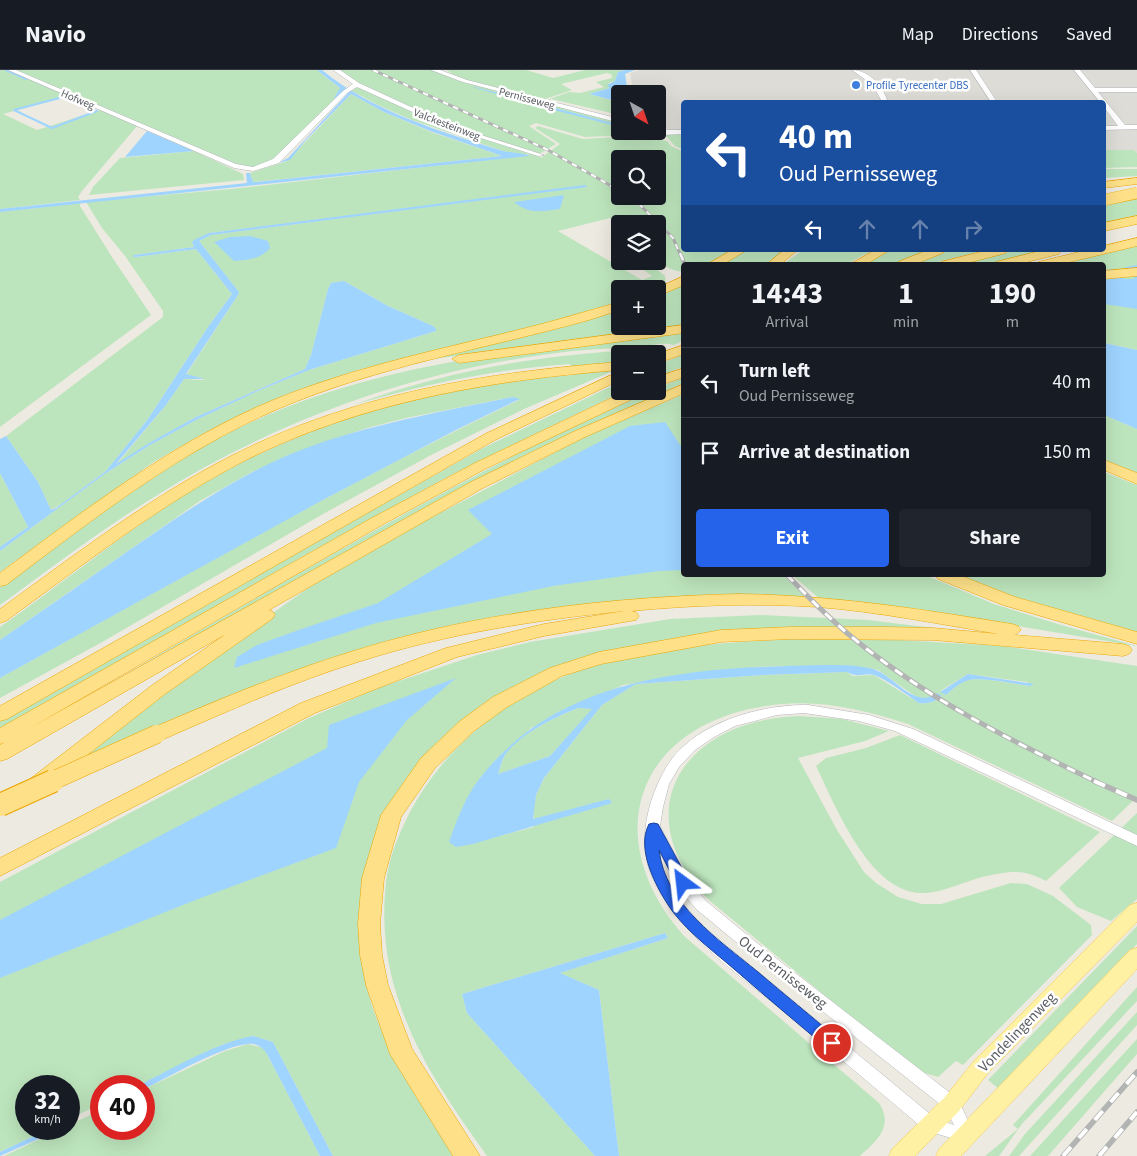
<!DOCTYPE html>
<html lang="en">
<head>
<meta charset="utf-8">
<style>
  :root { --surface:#171b24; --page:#20242c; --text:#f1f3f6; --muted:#9ea1a6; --line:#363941; --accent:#2563eb }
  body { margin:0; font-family:"Source Sans 3",sans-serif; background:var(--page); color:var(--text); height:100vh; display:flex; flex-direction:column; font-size:19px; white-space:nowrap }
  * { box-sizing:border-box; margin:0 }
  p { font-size:16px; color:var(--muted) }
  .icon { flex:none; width:28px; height:28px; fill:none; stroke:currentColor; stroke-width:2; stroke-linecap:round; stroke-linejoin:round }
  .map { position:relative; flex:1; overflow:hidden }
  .details { position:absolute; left:681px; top:192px; width:425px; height:315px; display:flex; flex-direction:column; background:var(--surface); border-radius:5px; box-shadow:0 5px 20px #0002 }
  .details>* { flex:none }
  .top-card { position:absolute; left:681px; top:30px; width:425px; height:152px; border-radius:5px; box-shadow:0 5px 20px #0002; background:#1a4fa0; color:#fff; overflow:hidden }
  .needle { width:32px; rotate:140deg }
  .tools { position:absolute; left:611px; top:15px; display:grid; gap:10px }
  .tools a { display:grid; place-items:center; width:55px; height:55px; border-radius:5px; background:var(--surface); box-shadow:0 5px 20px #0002; font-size:25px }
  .speed { position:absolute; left:15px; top:1005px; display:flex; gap:10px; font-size:25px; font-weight:700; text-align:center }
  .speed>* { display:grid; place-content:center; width:65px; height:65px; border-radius:50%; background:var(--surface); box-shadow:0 5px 20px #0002; line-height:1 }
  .speed small { font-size:12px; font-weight:400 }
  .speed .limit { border:8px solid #d22; background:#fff; color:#111 }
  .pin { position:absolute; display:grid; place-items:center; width:42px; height:42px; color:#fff; margin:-21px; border:2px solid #fff; border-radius:50%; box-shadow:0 1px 5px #0007 }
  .me { position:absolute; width:55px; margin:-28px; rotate:330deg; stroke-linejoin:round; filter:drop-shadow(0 0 4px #0008) }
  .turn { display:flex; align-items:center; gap:18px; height:105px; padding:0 15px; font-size:22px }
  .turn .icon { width:65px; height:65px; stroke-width:2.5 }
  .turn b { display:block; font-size:35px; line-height:42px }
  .lanes { display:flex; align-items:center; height:48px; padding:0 15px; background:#0003; justify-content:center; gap:25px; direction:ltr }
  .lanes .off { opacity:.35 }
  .eta { display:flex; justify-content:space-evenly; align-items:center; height:85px; text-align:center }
  .eta b { font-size:30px; font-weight:700; line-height:35px }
  .action { display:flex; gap:10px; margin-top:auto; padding:10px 15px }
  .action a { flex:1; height:58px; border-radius:5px; background:var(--accent); color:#fff; font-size:20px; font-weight:700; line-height:58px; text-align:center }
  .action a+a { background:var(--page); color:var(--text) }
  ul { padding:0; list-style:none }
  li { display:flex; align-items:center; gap:15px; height:70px; padding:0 15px; border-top:1px solid var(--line) }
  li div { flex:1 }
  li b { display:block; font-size:19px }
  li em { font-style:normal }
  header { display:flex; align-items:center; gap:30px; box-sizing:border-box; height:70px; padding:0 25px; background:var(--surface); border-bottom:1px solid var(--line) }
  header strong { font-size:24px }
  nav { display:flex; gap:28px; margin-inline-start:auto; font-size:18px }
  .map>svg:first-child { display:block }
</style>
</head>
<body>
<header>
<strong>Navio</strong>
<nav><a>Map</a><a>Directions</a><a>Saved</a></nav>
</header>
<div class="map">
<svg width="1137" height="1086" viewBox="0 0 1137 1086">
  <rect width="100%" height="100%" fill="#edeae1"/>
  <path fill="#dedcd6" d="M 640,0 L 1137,0 L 1137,83 L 1134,80 L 1104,80 L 1104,32 L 684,32 L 684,63 L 676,64 L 658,53 L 658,24 L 634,24 L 630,3 Z"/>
  <path fill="#bde5bd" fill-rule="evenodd" d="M 0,0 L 8,0 L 69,26 L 3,44 L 37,60 L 100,40 L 137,56 L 82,121 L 78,127 L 80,130 L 0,139 Z
    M 16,0 L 317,0 L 341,19 L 336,24 L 337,28 L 343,20 L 346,20 L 281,87 L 254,98 L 238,95 Z
    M 338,0 L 432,0 L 456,10 L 620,52 L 620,61 L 652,62 L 634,65 L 585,67 L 536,53 L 529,56 L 556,74 L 539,84 L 448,55 L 361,15 Z
    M 436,0 L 451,3 L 452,3 L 446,0 L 526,0 L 553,8 L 585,0 L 625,0 L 618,2 L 615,11 L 609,13 L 610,18 L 589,24 L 620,32 L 620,41 L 611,43 L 551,29 L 548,31 L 620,50 L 544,31 L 569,22 L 580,23 L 604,17 L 596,12 L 612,8 L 612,5 L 607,3 L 561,14 L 572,20 L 542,30 L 467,11 Z
    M 359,17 L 446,57 L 543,88 L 542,87 L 560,74 L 535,58 L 538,56 L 583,69 L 684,63 L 684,80 L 675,76 L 666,66 L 662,68 L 647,68 L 667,71 L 671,76 L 684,82 L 684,180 L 735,180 L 706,195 L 684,195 L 684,202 C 673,201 666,197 657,191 L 658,154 L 620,154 L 620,157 L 610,148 L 558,161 L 642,210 L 652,206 L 644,200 L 654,197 L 665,206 L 666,214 L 655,219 L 620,219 L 620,232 L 551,253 L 361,299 L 314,315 L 241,345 L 204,363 L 152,393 L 0,502 L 0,481 L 106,403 L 150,375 L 198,349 L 258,321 L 309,300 L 436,261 L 433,256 L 388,236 L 344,211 L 331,213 L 328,219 L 311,285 L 305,299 L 196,347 L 150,373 L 116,395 L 166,335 L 184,309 L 204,310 L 202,308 L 186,305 L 238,225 L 239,222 L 199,171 L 211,165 L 586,116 L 209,163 L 192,172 L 194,177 L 134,185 L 136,187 L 196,179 L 232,224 L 208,257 L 148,349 L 106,401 L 63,433 L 51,440 L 38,412 L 6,366 L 163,247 L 163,241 L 125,186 L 102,158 L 86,132 L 231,119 L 530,85 L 526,84 L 514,84 L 500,80 L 412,50 L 378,35 L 350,20 ZM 620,89 L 658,89 L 658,126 L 620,126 Z
    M 351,24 L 384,42 L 431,62 L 502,86 L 253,112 L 250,103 L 287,91 Z
    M 1104,80 L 1134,80 L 1137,83 L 1137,97 L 1104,98 Z
    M 194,81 L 243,104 L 244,110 L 89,125 L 93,117 L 120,88 Z
    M 1104,99 L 1137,99 L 1137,106 L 1104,108 Z
    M 1137,125 L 1137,146 L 1104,153 L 1104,127 Z
    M 80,133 L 80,136 L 112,187 L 151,245 L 0,357 L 0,142 Z
    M 1137,176 L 1137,280 L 1104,273 L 1104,195 L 1059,195 Z
    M 746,180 L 785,180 L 765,195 L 717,195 Z
    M 803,180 L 873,180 L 845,195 L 782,195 Z
    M 887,180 L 929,180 L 892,195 L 858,195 Z
    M 945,180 L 985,180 L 927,195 L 907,195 Z
    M 1017,180 L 1044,180 L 987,195 L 956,195 Z
    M 684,212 L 684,255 L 598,268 L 432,289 L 620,238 L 620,256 L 658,256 L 658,224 Z
    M 684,260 L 684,270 L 674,275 C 665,272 653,275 644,276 C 620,278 596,279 573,281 C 421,298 279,348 151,429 C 99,461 50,499 0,535 L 0,517 C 72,466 141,408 219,368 C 366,291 523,281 684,260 Z
    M 662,279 L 652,284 L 620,284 L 620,298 L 524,339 L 433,384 L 323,444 L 104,571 L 0,628 L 0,608 C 172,513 342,415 519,330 L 513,327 L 406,348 L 367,358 L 300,381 L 250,403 L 200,431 L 0,570 L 0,557 C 65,512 126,460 194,419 C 255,383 320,355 388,336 C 434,324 481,314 528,308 C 543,306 559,307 573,305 L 570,294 C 496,299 425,314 353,335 C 453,298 556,282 662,279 Z
    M 684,284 L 684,296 L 658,307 L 658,295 Z
    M 684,307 L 684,313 L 581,359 L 0,677 C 163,584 324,485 490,398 C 543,370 597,346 651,321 L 658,321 L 658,318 Z
    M 620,312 L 620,321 L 624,321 L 449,406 L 307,484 L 0,659 L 0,650 L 483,378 Z
    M 684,324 L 684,505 L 783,505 L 807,529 L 723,527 L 602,532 L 479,553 L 381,574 L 52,712 L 161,622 L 338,497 L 586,366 Z
    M 1104,345 L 1137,359 L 1137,403 L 1104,390 Z
    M 1104,402 L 1137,415 L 1137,562 L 1010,526 L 954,505 L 1104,505 Z
    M 0,403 L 28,457 L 0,477 Z
    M 792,505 L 925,505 L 994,534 L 1061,555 L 1137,576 L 911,538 L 821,530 Z
    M 760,545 L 868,550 L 992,565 L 771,561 L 560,596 L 416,699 L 400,718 L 389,735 C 383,768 376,802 369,835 C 367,848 361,863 362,876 C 363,957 416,1022 459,1086 L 333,1086 L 273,972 L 253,966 L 222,975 L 137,1016 L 101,1016 L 101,1034 L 69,1049 L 69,1016 L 26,1016 L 26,1059 L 49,1059 L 0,1082 L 0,812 L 309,648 L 378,618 L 477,585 L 530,572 L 670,549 Z
    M 863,568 L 1003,576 L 1137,596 L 1137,727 L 1112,751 L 908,654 C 861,639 815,628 766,636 C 635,656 598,768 684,866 L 879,1033 C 894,1056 877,1071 860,1086 L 619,1086 L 599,920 L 559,903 L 668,868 L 665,863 L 462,924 L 467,943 L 595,1086 L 487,1086 C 449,1032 414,984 395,919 C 385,886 382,848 386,813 C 388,790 398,766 408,746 C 447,669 523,614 607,592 C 691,571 777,569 863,568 ZM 787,596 L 860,597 L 878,600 L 919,629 L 942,626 C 934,632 928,634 919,633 L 874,605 L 853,606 L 847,602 L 763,605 L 636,614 L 602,635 L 544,708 L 536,725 L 533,740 L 534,757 L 456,777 L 480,708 L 531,658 L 623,615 L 757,597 ZM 968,604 L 1027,612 L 1029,616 C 1015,614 983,607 969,610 C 960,611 952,620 946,625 L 940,621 Z
    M 578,638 L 593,639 L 550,686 L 498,704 C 500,698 502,691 505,685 C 519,664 556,647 578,638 Z
    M 799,646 L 842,649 L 889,661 L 865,671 L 798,688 L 837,760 L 864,802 L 876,813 L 898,827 L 922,834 L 941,834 L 1011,813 L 1027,814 L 1053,826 L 1091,855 L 1092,865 L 963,995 L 956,991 L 938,1007 L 915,1000 L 710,831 C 652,774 651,697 732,660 C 753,651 776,647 799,646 Z
    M 900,665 L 1100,762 L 1046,811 C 1023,799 1012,801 987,806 C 967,810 941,824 921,823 C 869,822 835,735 816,696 L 826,688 L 866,678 Z
    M 1137,743 L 1137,829 L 1111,851 L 1077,837 L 1059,818 Z
    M 1137,856 L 1137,874 L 999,1019 L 988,1010 Z
    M 1137,917 L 1137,931 L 1022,1054 L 999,1086 L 985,1086 L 1018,1059 L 1013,1055 Z
    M 1137,942 L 1137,955 L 1019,1086 L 1009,1086 L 1025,1064 Z
    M 1137,969 L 1137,984 L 1048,1086 L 1030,1086 Z
    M 248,974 L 264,978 L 267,984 L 320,1086 L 4,1086 L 61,1059 L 69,1059 L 69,1055 L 101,1040 L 101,1059 L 144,1059 L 144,1019 L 225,981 Z"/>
  <path fill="#9fd4ff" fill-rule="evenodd" d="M 317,0 L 322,0 C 372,41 439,61 500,80 C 508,83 526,83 530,86 L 0,142 L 0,139 L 247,113 L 246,103 L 250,103 L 253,112 L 256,112 L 502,86 L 430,61 L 384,42 L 351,24 L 305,71 L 290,90 L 278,93 L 288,88 L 349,22 L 344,20 L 337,28 L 334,28 L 340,18 Z
    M 625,0 L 635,0 L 625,4 L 628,24 L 620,24 L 620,32 L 589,24 L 610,18 L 607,15 L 615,11 L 618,2 Z
    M 473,17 L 475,17 L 620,55 L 620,57 L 522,32 Z
    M 147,61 L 194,81 L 125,87 Z
    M 585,115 L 587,117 L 211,165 L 199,171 L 239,222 L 238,225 L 186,304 L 205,309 L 184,309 L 166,335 L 116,394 L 149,373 L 196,347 L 305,299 L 311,285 L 328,219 L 331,213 L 344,211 L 388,236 L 433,256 L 436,259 L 436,261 L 309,300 L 258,321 L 198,349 L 150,375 L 106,403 L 0,481 L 0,477 L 28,457 L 0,403 L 0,369 L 6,366 L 38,412 L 51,440 L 56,438 L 106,401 L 148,349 L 208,257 L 232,224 L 196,179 L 136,187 L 133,187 L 134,185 L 194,177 L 192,172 L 194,170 L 209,163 Z
    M 564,125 L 560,139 C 541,141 530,145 514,132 Z
    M 250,166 L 268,171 L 270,178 C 261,189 247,190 234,191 L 214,172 L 230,167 Z
    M 1137,195 L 1137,239 L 1104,234 L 1104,200 L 1113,199 L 1125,209 L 1135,209 L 1125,197 Z
    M 1104,273 L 1137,280 L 1137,359 L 1104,345 Z
    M 513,327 L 520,329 L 454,361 L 321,431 L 0,608 L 0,570 C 43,540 87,510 131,479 C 185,442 239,404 301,380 C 370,354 441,342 513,327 Z
    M 665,352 L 684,381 L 684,500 L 659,501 L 553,516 L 376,553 L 234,598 L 237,587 L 257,575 L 293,562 L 378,533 L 492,464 L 468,440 L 630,356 Z
    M 787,596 C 808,596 860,592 878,601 C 897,610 916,639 937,623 L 942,626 C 934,632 928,634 919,633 C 907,625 886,609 874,605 C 864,602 859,609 847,602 L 763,605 L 636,614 L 602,635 L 544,708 L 536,725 L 533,749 L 609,729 L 612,733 L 473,774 L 456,777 L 449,772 C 457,750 465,727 480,708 C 554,613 675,599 787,596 ZM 578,638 L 592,639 L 550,686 L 498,704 C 500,698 502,690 505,685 C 520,664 555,647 578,638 Z
    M 968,604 L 1034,614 L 1030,616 C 1016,614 982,607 969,610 C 960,612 952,620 946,625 L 940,622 Z
    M 456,608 L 407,650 L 359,712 L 336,778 L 198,829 L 0,908 L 0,850 L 327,678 L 329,655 Z
    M 665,863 L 668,868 L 560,903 L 599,920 L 619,1086 L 595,1086 L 467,943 L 462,924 Z
    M 253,966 L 273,972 L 333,1086 L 320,1086 L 267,984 C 263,977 256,973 248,974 C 222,976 169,1007 144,1019 L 144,1016 L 137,1016 C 173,999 214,973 253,966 Z
    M 49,1059 L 61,1059 L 0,1086 L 0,1082 Z"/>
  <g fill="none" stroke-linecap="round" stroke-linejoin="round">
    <path stroke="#9fd4ff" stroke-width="2" d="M 6,0 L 26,9
      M 63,27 L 14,40 L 52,58 L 97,41"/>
    <defs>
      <path id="minor" d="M 8,0 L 16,0 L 236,94 L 253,97 L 273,89 L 343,21 L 353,14 L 333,0 L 340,0 L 359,13 L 450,55 L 544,85 L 538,86 L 446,57 L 357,17 L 347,23 L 279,93 L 253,101 L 234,98 Z
        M 431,0 L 440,0 L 467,10 L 620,49 L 620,53 L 463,12 Z
        M 852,0 C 870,0 883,17 888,32 L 882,32 L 873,15 Z
        M 970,0 L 976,0 L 997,32 L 991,32 Z
        M 1074,0 L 1080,0 L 1095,18 L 1137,18 L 1137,22 L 1098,22 L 1125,55 L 1137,55 L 1137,59 L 1104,60 L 1104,56 L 1118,56 L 1104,37 L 1104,32 L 1100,32 Z
        M 658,60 L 684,60 L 684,64 L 662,65 L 649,61 Z
        M 808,635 L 869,645 L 913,659 L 1137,765 L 1137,776 L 895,661 L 859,651 L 804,643 L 777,645 L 735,656 L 714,667 L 695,680 L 679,697 L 669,714 L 663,737 L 660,756 L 688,809 L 706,831 L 768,882 L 958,1029 L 975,1066 L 973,1071 L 967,1073 L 925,1060 C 878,1020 831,981 783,941 C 739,904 673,860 651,804 C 637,769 649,726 667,696 C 693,653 761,634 808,635 ZM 659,780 L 678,817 L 696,839 L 758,890 L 946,1039 L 954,1055 L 936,1049 L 710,862 C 686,839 663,815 659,780 Z"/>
      <path id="major" d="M 1137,833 L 1137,852 L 988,1003 L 959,1041 L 915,1086 L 889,1086 L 892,1079 L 945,1027 L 974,991 L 1130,835 Z
        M 1137,878 L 1137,899 L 961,1086 L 936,1086 L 939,1079 L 1130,880 Z"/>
      <path id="highway" d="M 1137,108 L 1137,114 L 1104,118 L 1104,112 Z
        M 1137,146 L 1137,154 L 1104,161 L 1104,153 Z
        M 1137,168 L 1137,176 L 1057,195 L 1036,195 L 1038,192 L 1087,180 L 1104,180 L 1104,176 Z
        M 732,180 L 747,180 L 722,195 L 706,195 Z
        M 784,180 L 798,180 L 780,195 L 766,195 Z
        M 875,180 L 890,180 L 865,195 L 849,195 Z
        M 928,180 L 945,180 L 943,183 L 913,195 L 896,195 L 898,192 Z
        M 988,180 L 1008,180 L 1006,183 L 960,195 L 939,195 L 941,192 Z
        M 1044,180 L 1061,181 L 1059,184 L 1015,195 L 994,195 L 996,192 Z
        M 1137,198 L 1137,206 L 1104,209 L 1104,201 Z
        M 684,206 L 684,215 L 658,226 L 658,219 L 655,219 Z
        M 620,232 L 620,240 L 589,250 C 485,279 378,296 278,339 C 178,382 92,450 6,515 L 0,516 L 0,503 C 82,442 164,379 257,337 C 341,300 429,282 518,260 C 552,252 586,241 620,232 Z
        M 684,255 L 684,263 L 459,293 L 452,289 L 459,285 Z
        M 684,275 L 684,284 L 658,293 L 658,284 Z
        M 620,292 L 620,300 C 491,310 361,332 244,391 C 159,435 83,495 6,551 L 0,553 L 0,539 C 76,484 150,427 233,385 C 353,324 487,302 620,292 Z
        M 684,298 L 684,307 L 658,316 L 658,307 Z
        M 620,301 L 620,310 L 495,370 L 7,649 L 0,651 L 0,636 L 485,364 Z
        M 684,314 L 684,323 L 585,367 L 483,418 L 269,540 L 272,541 L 275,545 L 272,549 L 165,624 L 44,719 L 37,721 L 30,719 L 27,714 L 30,709 L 151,616 L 226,564 L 7,689 L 0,691 L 0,675 L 5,672 L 0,674 L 0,658 L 370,449 L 475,393 L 626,321 L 645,321 L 643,324 L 485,399 L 382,455 L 30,658 L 471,412 L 575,361 Z
        M 1104,390 L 1137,403 L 1137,414 L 1104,400 Z
        M 936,505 L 959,505 L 1015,527 L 1137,562 L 1137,574 L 1003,535 L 938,509 Z
        M 738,524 C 832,525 920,539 1012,554 L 1018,556 L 1021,560 L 1015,565 L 1123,574 L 1129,576 L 1132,580 L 1129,584 L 1123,586 L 933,570 L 791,569 L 721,572 L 601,594 L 562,606 L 507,637 L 474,661 L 435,698 L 401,747 L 384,808 L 380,854 L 382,885 L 388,915 L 412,979 L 480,1086 L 453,1086 L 390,984 L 366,915 L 360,885 L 358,854 L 362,808 L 381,745 L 421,688 L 460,651 L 493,627 L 550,598 L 599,582 L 721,560 L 791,557 L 887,557 L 933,558 L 999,564 C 939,554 879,542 818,537 C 756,533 693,535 631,541 L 636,542 L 639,546 L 636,550 L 544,566 L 457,587 L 315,643 L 0,806 L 0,788 L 301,633 L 446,578 L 544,554 L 624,541 C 536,550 446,564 361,591 C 293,612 228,641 164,669 L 157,671 L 150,669 L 147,664 L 150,659 C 215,631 280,604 347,583 C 473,543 606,527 738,524 Z"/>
    </defs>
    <use href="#minor" stroke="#b4b7bc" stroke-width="1"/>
    <use href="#major" stroke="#f1c756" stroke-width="1"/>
    <use href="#highway" stroke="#eda500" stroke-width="1"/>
    <use href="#minor" fill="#fff" fill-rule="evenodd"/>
    <use href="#major" fill="#fff1a4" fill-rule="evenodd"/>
    <use href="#highway" fill="#fde088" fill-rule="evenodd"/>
    <defs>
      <path id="rail-far3" d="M 373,0 L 546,79 L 608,114 L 620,123
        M 631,126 L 673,168 L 680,184"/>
      <path id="rail-far2" d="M 680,183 L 685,195"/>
      <path id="rail-far1" d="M 787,505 C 806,525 826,545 847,563 C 922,626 1009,670 1097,712"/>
      <path id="rail" d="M 1094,711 L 1137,730
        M 1063,1086 L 1137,1002
        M 1099,1086 L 1137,1042"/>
    </defs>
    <use href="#rail-far3" stroke="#b2b3b3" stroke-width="3"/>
    <use href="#rail-far2" stroke="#b2b3b3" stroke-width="4"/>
    <use href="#rail-far1" stroke="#b2b3b3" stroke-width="5"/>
    <use href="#rail" stroke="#b2b3b3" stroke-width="5.5"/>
    <use href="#rail-far3" stroke="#fff" stroke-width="2" stroke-dasharray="5.5" stroke-linecap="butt"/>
    <use href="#rail-far2" stroke="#fff" stroke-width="2.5" stroke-dasharray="8" stroke-linecap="butt"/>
    <use href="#rail-far1" stroke="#fff" stroke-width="3" stroke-dasharray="9" stroke-linecap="butt"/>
    <use href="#rail" stroke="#fff" stroke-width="4" stroke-dasharray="12" stroke-linecap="butt"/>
    <defs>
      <path id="highway-bridge-far2" d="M 1104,130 L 1137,123"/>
      <path id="highway-bridge-far1" d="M 50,712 L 157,664"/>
      <path id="highway-bridge" d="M 0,735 L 53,711"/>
    </defs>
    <use href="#highway-bridge-far2" stroke="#eda500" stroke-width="12" stroke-linecap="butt"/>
    <use href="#highway-bridge-far1" stroke="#eda500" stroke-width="19" stroke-linecap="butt"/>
    <use href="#highway-bridge" stroke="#eda500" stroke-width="24" stroke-linecap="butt"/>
    <use href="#highway-bridge-far2" stroke="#fde088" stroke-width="11"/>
    <use href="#highway-bridge-far1" stroke="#fde088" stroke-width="18"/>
    <use href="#highway-bridge" stroke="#fde088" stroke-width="22"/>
  </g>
  <path fill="#2563eb" stroke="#184099" d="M 654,753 L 658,754 L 690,813 L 688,817 L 683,818 L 678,817 L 659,780 C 665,834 719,870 758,902 C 784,924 811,946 838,969 L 840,973 L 838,978 L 832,980 L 827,978 C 796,952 765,926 734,899 C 713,881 690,864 673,842 C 658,821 635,780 649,754 Z"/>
  <circle fill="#3f7fe0" stroke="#fff" stroke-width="2" cx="856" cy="15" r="5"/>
  <g text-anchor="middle" stroke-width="5" stroke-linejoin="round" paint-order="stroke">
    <g font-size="11" fill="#366cbe" stroke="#fff" text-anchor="start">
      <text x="866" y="19">Profile Tyrecenter DBS</text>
    </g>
    <g font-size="11" fill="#5a5d62" stroke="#fff">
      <text transform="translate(527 28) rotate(15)" y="4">Pernisseweg</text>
      <text transform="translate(78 29) rotate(23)" y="4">Hofweg</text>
      <text transform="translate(447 54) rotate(21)" y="4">Valckesteinweg</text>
    </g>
    <g font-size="15" fill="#5a5d62" stroke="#fff">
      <text transform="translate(783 902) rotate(38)" y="5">Oud Pernisseweg</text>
      <text transform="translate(1017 962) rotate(-46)" y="5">Vondelingenweg</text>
    </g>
  </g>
</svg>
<div class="tools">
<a><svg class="needle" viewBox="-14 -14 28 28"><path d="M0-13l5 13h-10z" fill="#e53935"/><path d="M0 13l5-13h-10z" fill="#9ea1a6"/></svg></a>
<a><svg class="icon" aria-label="search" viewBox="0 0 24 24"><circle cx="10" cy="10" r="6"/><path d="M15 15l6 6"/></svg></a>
<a><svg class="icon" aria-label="layers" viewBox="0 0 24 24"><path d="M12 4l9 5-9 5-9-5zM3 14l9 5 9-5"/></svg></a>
<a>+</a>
<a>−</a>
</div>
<div class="speed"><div>32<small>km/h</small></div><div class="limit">40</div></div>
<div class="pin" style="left:832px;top:973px;background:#d93025"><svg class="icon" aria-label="arrive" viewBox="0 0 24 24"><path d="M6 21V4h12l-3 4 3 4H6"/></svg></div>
<svg class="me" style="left:683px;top:813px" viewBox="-20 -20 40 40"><path d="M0-17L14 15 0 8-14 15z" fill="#2563eb" stroke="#fff" stroke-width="4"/></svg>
<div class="top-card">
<div class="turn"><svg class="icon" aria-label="left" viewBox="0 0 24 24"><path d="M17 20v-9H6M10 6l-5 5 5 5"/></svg><div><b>40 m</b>Oud Pernisseweg</div></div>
<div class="lanes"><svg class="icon" aria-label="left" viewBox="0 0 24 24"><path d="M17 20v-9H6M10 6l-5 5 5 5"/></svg><svg class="icon off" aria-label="ahead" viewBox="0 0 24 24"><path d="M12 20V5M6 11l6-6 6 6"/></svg><svg class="icon off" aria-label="ahead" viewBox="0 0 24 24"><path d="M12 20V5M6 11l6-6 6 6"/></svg><svg class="icon off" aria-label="right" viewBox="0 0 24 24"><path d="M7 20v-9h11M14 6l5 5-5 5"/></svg></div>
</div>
<section class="details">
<div class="eta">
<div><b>14:43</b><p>Arrival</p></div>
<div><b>1</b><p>min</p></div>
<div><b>190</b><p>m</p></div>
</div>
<ul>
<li><svg class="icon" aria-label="left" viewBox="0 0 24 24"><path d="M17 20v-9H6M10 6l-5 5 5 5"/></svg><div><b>Turn left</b><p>Oud Pernisseweg</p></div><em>40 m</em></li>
<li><svg class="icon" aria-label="arrive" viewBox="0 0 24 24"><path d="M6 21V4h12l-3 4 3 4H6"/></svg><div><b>Arrive at destination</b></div><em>150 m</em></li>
</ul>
<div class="action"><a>Exit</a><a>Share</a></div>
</section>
</div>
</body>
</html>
